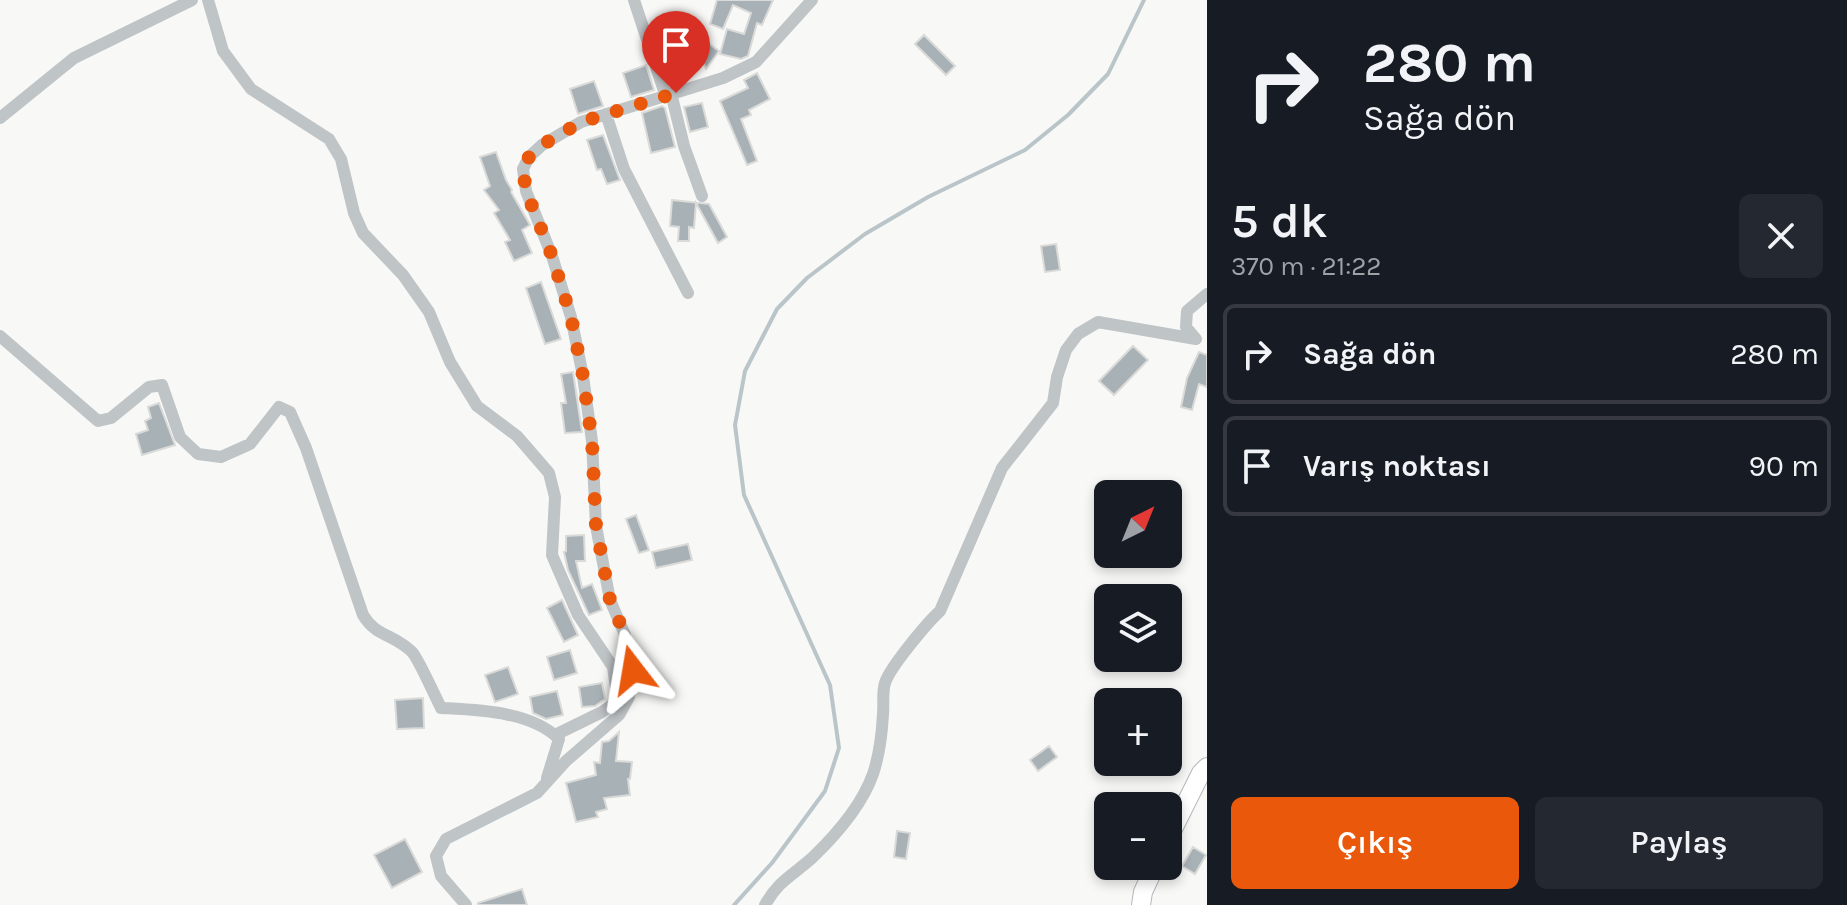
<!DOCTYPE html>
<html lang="tr">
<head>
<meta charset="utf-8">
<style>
  :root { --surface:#171b24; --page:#242831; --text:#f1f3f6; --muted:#9ea1a6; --line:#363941; --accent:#ea580c }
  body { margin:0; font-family:Karla,sans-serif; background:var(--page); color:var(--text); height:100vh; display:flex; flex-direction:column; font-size:30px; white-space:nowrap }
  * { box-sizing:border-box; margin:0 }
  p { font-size:26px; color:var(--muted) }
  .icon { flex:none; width:44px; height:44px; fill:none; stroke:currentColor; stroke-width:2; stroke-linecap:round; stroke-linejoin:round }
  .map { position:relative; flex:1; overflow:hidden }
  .panel { display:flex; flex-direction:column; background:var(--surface); width:640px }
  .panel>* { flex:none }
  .hud { background:#171b24; color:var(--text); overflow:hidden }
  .needle { width:52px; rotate:43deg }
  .tools { position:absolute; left:1094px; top:480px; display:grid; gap:16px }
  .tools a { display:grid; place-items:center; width:88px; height:88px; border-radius:12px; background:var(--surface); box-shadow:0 4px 12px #0003; font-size:40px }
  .pin { position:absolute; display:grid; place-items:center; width:68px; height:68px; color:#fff; margin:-82px -34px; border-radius:50% 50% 50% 0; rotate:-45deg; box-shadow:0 0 8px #0007 }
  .pin .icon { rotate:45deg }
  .me { position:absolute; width:88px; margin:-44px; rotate:346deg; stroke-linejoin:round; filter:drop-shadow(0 0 6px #0008) }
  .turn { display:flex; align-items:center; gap:28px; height:168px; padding:0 24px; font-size:36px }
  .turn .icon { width:104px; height:104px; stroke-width:2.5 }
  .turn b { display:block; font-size:56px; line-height:68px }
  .round { display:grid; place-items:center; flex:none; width:84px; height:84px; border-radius:12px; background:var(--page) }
  .headline { display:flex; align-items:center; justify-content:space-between; height:136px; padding:0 24px }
  h1 { font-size:48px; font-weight:600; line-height:60px }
  .button { display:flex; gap:16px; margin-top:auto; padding:16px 24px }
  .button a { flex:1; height:92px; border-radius:12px; background:var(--accent); color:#fff; font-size:32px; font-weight:600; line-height:92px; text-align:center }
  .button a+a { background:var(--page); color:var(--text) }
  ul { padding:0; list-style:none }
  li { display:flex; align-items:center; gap:24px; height:100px; margin:0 16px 12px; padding:0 8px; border:4px solid var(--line); border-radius:12px }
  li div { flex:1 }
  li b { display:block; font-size:30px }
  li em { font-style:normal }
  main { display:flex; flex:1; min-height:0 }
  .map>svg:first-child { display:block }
</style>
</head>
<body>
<main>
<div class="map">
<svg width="1207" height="905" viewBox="0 0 1207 905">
  <rect width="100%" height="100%" fill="#f8f8f6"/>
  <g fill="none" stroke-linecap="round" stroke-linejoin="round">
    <path stroke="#b9c5c9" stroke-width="4" d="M 734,905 L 772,863 L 825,791 L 839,748 L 830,685 L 744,495 L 735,425 L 745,371 L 777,309 L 807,278 L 865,234 L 928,197 L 1025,150 L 1068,115 L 1108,74 L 1144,0"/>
  </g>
  <path fill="#a8b1b6" stroke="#dadad8" stroke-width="2" d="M 717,0 L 773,0 L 762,25 L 757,23 L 748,56 L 741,59 L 720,54 L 727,29 L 744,34 L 751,13 L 733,5 L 723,29 L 710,24 Z
    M 924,35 L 955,66 L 946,75 L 915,44 Z
    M 701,38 L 719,51 L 706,69 L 695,45 Z
    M 646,65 L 654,90 L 631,97 L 623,73 Z
    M 757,73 L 770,99 L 749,110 L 751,115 L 741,119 L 757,161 L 747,165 L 720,101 L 748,88 L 744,80 Z
    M 594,81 L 603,106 L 578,114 L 570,89 Z
    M 702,103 L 708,127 L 690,132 L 684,107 Z
    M 662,106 L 665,108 L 675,147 L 651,153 L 642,113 Z
    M 603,135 L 620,180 L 607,184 L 601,169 L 597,170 L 587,140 Z
    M 496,152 L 506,180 L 512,190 L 511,192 L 530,225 L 522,230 L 532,253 L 514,261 L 505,242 L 510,240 L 494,213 L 499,210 L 484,190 L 490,186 L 480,157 Z
    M 672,200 L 709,204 L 727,237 L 718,243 L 696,203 L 694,228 L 689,227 L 689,241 L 678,241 L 679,227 L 670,226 Z
    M 1056,244 L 1060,270 L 1045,272 L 1041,246 Z
    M 541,282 L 561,339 L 545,344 L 526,288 Z
    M 1133,346 L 1148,360 L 1114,395 L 1099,381 Z
    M 1199,352 L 1207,355 L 1207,387 L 1199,384 L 1192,410 L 1181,407 L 1187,378 Z
    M 573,372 L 582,432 L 565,433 L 561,403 L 566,403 L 561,374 Z
    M 159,403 L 175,445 L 142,455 L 136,434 L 148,430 L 145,421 L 151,418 L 148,407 Z
    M 636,515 L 649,550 L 639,553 L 626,519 Z
    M 584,535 L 585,561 L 576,561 L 582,588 L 592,584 L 602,610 L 589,615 L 568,570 L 564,552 L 566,551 L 566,536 Z
    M 688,544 L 692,560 L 656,568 L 652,552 Z
    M 562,600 L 578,635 L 564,642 L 547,608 Z
    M 570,650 L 577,673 L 554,680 L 547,657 Z
    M 508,667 L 518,694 L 495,702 L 485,675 Z
    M 602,683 L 605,699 L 595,706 L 582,707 L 579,687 Z
    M 557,691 L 563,715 L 546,719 L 533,713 L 530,697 Z
    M 423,698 L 424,728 L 397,729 L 395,700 Z
    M 619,732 L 616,761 L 632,762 L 630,779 L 628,779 L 630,795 L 604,798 L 607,809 L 596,812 L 598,817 L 576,822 L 566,783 L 596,775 L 594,762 L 600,763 L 602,742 L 609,741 Z
    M 1049,746 L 1057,757 L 1038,771 L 1030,760 Z
    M 897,831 L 910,833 L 906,859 L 894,857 Z
    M 405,839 L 422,872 L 392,888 L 374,855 Z
    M 1193,847 L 1206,855 L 1195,874 L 1182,866 Z
    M 522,889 L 527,905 L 478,905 L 478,903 Z"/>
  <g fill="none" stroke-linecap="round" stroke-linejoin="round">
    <defs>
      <path id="secondary" d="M 1168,839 L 1201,773 L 1207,767
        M 1141,905 L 1143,892 L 1155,866"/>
    </defs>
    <use href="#secondary" stroke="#b2b8bc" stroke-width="20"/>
    <path stroke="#bfc4c7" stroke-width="12" d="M 208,0 L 223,51 L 251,89 L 329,139 L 341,159 L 354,213 L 363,233 L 403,275 L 429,312 L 450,362 L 477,406 L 517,436 L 549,473 L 555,497 L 552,555 L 578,615 L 613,667 L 617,694 L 612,705 L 602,712 L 555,735
      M 634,0 L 665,94
      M 671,93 L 684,146 L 702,196
      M 606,114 L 624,169 L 688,293
      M 0,118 L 74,58 L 192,0
      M 0,336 L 98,421 L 111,418 L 149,387 L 162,385 L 180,437 L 198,454 L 221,457 L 250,444 L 279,407 L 290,412 L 306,448 L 363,615 C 376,637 394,634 412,652 C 418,658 435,696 441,708 C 478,710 531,711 559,739 L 547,778
      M 466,905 L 441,876 L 436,856 L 446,839 L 537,793 L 566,761 L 619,715 L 629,697 L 633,670 L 625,635 L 610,600 L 596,526 L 592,441 L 583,376 L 571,317 L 552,256 L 526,191 L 523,169 L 529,157 L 542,145 L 581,122 L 723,78 L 756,62 L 812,0
      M 765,905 C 778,881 793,875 812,858 C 835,836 862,805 873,774 C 879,756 882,733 883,714 C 884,705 882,692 885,683 C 890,667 927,623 940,611 L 1002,468 L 1053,403 L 1057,377 L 1066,350 L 1078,334 L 1098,322 L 1196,339 L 1186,327 L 1187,311 L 1207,294"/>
    <use href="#secondary" stroke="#fff" stroke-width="18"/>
  </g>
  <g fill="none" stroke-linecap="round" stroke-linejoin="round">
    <path stroke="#ea580c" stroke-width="14" stroke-dasharray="0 25.2" d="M 633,670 L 625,635 L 610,600 L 596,526 L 592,441 L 583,376 L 571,317 L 552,256 L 526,191 L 523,169 L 529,157 L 542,145 L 581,122 L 676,93"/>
  </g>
</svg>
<div class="tools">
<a><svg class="needle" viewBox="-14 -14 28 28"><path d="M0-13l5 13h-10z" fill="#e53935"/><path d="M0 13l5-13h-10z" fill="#9ea1a6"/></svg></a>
<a><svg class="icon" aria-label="layers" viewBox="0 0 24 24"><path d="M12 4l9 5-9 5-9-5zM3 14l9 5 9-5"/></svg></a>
<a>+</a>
<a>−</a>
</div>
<div class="pin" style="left:676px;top:93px;background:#d93025"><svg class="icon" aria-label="arrive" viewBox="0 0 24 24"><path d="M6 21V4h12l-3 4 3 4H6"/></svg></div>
<svg class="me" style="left:633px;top:670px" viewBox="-20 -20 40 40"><path d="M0-17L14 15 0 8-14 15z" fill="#ea580c" stroke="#fff" stroke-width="4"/></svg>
</div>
<section class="panel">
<div class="hud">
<div class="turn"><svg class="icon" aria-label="right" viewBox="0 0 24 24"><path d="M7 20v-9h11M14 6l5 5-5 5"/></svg><div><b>280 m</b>Sağa dön</div></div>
</div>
<div class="headline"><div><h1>5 dk</h1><p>370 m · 21:22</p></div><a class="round"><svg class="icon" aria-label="close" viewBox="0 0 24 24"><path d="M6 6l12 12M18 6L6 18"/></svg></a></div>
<ul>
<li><svg class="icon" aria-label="right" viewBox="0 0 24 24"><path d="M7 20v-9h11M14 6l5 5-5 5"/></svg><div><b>Sağa dön</b></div><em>280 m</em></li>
<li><svg class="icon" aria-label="arrive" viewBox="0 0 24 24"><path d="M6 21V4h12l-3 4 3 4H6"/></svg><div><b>Varış noktası</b></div><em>90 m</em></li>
</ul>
<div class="button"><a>Çıkış</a><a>Paylaş</a></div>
</section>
</main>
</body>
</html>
